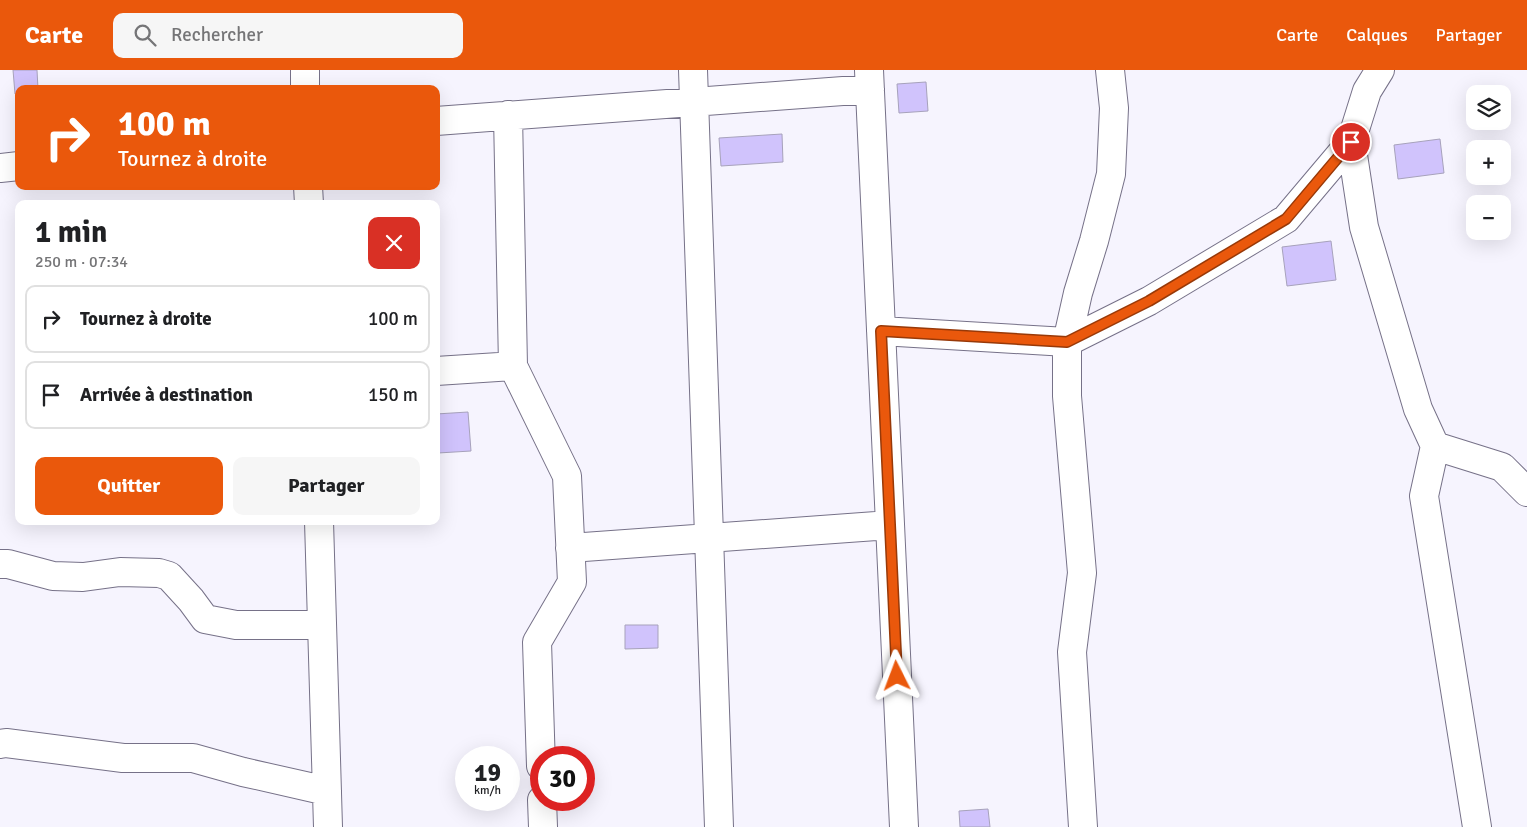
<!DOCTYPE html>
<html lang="fr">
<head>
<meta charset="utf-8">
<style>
  :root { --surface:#fff; --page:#f6f6f6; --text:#202124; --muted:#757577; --line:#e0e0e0; --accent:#ea580c }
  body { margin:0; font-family:Signika,sans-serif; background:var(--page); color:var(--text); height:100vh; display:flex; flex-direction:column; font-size:19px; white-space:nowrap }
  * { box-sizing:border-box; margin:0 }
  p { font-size:16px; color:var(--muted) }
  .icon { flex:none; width:28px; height:28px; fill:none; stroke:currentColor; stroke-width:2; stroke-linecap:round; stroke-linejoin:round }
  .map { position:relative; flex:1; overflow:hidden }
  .drawer { position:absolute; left:15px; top:130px; width:425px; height:325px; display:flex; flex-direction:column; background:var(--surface); border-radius:10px; box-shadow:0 5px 20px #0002 }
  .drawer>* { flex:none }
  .guide { position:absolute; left:15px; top:15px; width:425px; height:105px; border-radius:10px; box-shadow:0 5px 20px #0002; background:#ea580c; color:#fff; overflow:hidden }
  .controls { position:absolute; left:1466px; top:15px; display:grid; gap:10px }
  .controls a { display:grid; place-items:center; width:45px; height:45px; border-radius:10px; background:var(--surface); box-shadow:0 5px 20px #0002; font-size:25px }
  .speed { position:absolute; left:455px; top:676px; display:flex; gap:10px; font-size:25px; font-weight:700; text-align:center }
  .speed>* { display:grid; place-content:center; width:65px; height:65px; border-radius:50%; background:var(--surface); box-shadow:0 5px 20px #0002; line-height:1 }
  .speed small { font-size:12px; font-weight:400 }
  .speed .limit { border:8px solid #d22; background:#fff; color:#111 }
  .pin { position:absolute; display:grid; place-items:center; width:42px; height:42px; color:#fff; margin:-21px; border:2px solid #fff; border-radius:50%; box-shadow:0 1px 5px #0007 }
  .me { position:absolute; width:55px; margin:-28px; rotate:357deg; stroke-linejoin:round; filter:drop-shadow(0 0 4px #0008) }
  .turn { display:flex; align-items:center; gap:18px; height:105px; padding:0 20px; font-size:22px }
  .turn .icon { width:65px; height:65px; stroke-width:2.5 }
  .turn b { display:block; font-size:35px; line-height:42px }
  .round { display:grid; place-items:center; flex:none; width:52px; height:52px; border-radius:10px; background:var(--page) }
  .head { display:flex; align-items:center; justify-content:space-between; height:85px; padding:0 20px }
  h1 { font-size:30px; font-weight:700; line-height:38px }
  .cta { display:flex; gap:10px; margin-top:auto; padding:10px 20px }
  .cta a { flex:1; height:58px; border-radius:10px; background:var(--accent); color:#fff; font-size:20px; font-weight:700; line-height:58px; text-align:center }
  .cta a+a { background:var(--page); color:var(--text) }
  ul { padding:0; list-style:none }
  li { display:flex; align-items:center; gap:15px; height:68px; margin:0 10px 8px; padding:0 10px; border:2px solid var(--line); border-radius:10px }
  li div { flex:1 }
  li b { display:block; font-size:19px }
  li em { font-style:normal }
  header { display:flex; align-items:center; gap:30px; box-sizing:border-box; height:70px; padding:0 25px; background:var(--accent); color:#fff }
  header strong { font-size:24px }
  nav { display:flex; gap:28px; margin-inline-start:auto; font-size:18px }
  .search { width:350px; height:45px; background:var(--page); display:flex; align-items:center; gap:12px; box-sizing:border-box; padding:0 18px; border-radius:10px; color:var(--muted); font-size:19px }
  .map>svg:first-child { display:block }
</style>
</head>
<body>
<header>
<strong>Carte</strong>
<div class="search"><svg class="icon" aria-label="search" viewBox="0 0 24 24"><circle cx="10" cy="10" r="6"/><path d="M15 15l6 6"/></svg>Rechercher</div>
<nav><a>Carte</a><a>Calques</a><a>Partager</a></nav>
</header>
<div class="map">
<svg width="1527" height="757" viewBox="0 0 1527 757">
  <rect width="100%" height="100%" fill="#f6f4fe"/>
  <path fill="#d0c3fc" stroke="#a7a2bb" d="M 13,0 L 37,0 L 38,19 L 19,19 L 19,24 L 15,24 Z
    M 926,12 L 928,41 L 899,43 L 897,14 Z
    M 782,64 L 783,92 L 721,96 L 719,68 Z
    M 1440,69 L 1444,103 L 1398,109 L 1394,75 Z
    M 1331,171 L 1336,210 L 1287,216 L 1282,177 Z
    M 468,342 L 471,381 L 438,383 L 436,344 Z
    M 625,555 L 658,555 L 658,578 L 625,579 Z
    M 988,739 L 990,757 L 960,757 L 959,741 Z"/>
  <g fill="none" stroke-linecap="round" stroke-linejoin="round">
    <defs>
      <path id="minor" d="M 305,0 L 305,19
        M 693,0 L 719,757
        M 869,0 L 904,757
        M 508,45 L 513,296 L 567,406 L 572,512 L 537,572 L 541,696
        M 436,51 L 870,19
        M 1351,72 L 1364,157 L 1418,339 L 1435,376 L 1424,426 L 1477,757
        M 0,98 L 19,96
        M 308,116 L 309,134
        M 881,261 L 1067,272 L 1149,231 L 1286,149 L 1351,72 L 1367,21 L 1380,0
        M 436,301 L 513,296
        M 1435,376 L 1502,397 L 1527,422
        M 319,451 L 328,757
        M 570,478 L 890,455
        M 0,494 L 8,494 L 53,506 L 83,507 L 120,502 L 159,503 L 169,506 L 191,530 L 205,549 L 236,555 L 322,555
        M 0,674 L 6,673 L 123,688 L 193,688 L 243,702 L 327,721
        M 542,730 L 543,757
        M 1083,757 L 1072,582 L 1082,503 L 1067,326 L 1067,272 L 1078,223 L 1094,171 L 1111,104 L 1114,38 L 1110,0"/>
    </defs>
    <use href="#minor" stroke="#767188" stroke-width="30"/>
    <use href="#minor" stroke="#fff" stroke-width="28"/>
  </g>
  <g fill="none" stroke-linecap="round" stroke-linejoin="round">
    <defs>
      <path id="route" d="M 897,606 L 881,261 L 1067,272 L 1149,231 L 1286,149 L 1351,72"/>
    </defs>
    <use href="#route" stroke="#983908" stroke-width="12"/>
    <use href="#route" stroke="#ea580c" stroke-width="9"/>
  </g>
</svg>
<div class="controls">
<a><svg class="icon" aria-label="layers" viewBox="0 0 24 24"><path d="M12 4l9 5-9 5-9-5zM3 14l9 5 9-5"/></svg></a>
<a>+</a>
<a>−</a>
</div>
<div class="speed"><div>19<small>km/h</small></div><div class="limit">30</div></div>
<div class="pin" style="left:1351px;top:72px;background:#d93025"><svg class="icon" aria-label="arrive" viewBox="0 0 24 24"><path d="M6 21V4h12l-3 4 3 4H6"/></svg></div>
<svg class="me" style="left:897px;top:606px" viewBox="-20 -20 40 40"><path d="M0-17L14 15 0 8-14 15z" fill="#ea580c" stroke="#fff" stroke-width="4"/></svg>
<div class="guide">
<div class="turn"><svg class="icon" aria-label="right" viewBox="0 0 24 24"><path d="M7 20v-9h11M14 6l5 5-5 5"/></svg><div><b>100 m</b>Tournez à droite</div></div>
</div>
<section class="drawer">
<div class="head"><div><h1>1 min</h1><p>250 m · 07:34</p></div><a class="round" style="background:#d93025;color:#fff"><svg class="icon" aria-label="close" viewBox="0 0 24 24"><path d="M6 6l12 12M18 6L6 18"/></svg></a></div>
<ul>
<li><svg class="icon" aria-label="right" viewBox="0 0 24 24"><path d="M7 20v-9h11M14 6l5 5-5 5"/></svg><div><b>Tournez à droite</b></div><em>100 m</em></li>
<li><svg class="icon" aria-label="arrive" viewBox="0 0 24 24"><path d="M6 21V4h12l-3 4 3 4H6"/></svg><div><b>Arrivée à destination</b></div><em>150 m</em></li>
</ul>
<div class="cta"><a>Quitter</a><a>Partager</a></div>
</section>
</div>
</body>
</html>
